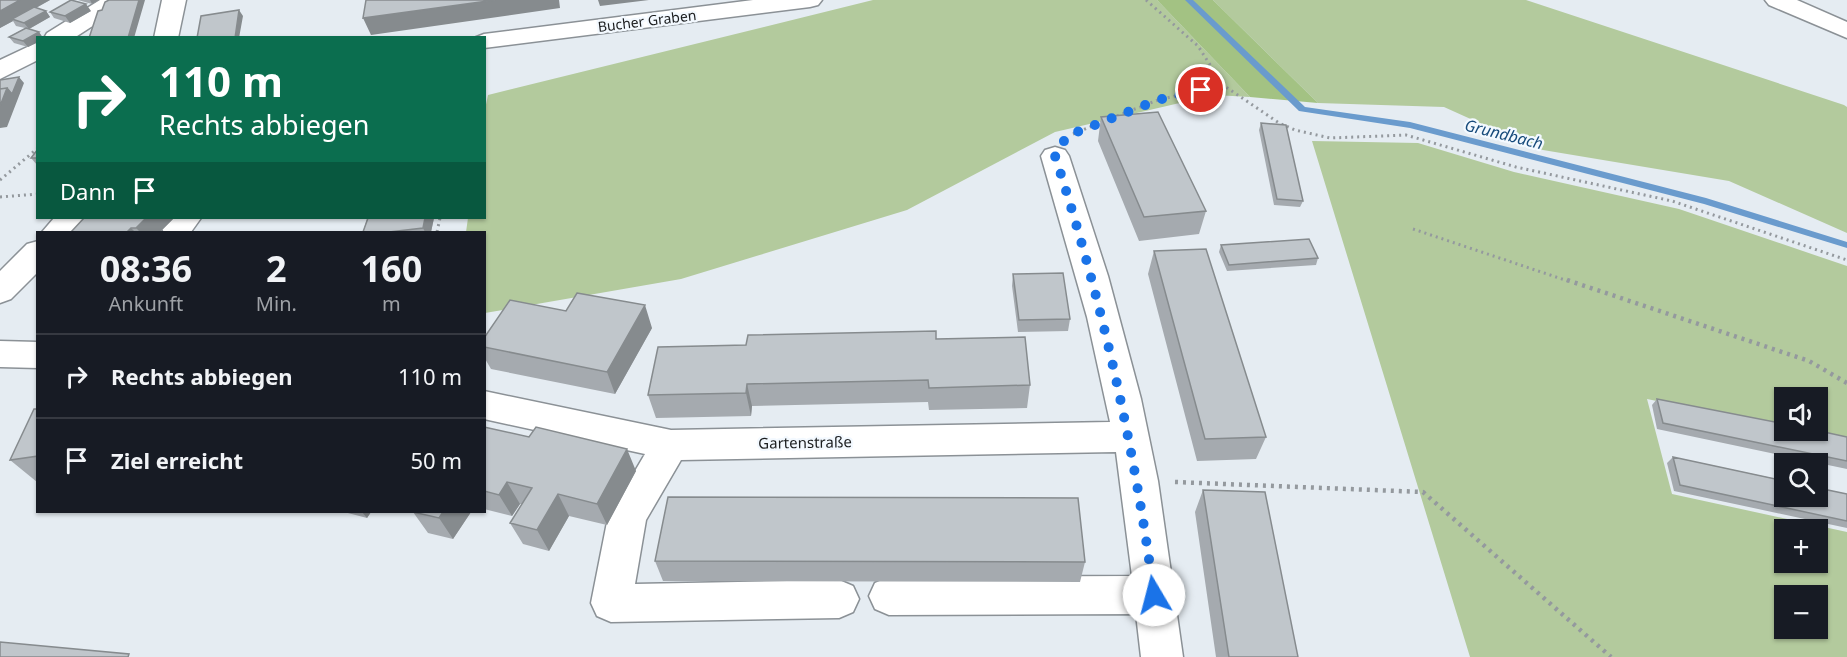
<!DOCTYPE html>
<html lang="de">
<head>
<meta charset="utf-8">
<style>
  :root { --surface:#171b24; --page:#242831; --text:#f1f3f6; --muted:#9ea1a6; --line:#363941 }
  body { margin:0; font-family:"Noto Sans",sans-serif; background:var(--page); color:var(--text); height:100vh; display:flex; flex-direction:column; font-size:22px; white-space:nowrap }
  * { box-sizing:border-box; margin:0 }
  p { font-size:20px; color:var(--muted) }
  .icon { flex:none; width:33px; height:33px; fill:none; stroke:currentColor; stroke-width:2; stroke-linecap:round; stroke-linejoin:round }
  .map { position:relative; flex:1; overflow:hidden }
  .side { position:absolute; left:36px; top:231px; width:450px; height:282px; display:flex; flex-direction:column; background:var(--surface); border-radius:0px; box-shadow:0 2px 4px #0004 }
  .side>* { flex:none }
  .banner { position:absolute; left:36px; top:36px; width:450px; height:183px; border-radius:0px; box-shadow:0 2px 4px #0004; background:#0b6e4f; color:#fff; overflow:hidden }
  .fabs { position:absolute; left:1774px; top:387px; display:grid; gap:12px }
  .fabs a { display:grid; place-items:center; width:54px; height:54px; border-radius:0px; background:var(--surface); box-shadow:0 2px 4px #0004; font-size:30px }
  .pin { position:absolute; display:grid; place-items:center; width:51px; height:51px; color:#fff; margin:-26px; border:3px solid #fff; border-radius:50%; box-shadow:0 2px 6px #0007 }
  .me { position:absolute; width:66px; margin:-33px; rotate:352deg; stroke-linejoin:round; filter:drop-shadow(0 0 4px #0008) }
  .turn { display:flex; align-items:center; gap:21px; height:126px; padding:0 24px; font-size:27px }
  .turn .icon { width:78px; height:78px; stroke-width:2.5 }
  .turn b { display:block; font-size:42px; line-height:51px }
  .then { display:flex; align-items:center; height:57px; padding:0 24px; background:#0003; gap:12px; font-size:22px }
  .eta { display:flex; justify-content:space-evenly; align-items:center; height:102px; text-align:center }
  .eta b { font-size:36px; font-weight:700; line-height:42px }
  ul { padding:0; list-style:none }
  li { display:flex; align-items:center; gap:18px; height:84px; padding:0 24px; border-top:2px solid var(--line) }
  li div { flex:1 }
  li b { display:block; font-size:22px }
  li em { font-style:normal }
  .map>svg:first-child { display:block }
</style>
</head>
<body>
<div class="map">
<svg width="1847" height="657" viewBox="0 0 1847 657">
  <rect width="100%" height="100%" fill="#e5ecf2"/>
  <path fill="#b3ca9d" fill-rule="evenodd" d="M 873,0 L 1157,0 L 1250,97 L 1214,95 L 1055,132 L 907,210 L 681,279 L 485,313 L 484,232 L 466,232 L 468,218 L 484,218 L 484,114 L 488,95 Z
    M 1213,0 L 1526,0 L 1844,105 L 1847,107 L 1847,233 L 1729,181 L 1537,149 L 1444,107 L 1318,103 Z
    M 1312,141 L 1418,143 L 1514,172 L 1679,209 L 1847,266 L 1847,440 L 1803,431 L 1818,430 L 1818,398 L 1785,398 L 1785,427 L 1647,399 L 1672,494 L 1847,532 L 1847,657 L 1470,657 ZM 1785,530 L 1818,530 L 1818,562 L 1785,562 ZM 1785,596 L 1818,596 L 1818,628 L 1785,628 Z"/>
  <path fill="#a3c283" d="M 1157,0 L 1213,0 L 1318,103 L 1250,97 Z"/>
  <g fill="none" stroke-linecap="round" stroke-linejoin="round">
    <path fill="#6a9bcd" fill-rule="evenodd" d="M 1185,0 L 1193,0 L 1305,107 L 1410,122 L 1706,198 L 1847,242 L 1847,248 L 1704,204 L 1410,128 L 1299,111 Z"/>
    <defs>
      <path id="minor" d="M 100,0 L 129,0 L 125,5 L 74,38 L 44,38 L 47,33 Z
        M 162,0 L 186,0 L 178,38 L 154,38 Z
        M 753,0 L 822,0 L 818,5 L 810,7 L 484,48 L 484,38 L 474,38 L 484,34 Z
        M 1765,0 L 1797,0 L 1847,22 L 1847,38 L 1769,5 Z
        M 38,42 L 38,60 L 0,79 L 0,60 Z
        M 1055,147 L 1065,150 L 1069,156 L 1108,276 L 1141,399 L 1158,481 L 1183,657 L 1141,657 L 1136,614 L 889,615 L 875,609 L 869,596 L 875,583 L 889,577 L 1132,576 L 1116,452 L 681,460 L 646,520 L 635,584 L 839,580 L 853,586 L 859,599 L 853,612 L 839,618 L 611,622 L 597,616 L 591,603 L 608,517 L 645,454 L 484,419 L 484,391 L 671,430 L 1110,422 L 1087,317 L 1041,156 L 1045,150 Z
        M 54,218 L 86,218 L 74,232 L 42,232 Z
        M 170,218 L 201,218 L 191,232 L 164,232 L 162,229 Z
        M 38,241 L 38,272 L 11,299 L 0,303 L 0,271 L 27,244 Z
        M 0,341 L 38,342 L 38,368 L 0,367 Z"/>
    </defs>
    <use href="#minor" stroke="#8b9196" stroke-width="3"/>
    <path stroke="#94999e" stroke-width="3" stroke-dasharray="2 4" stroke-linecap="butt" d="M 1146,0 L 1198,46 L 1223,85 L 1279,123 L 1295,130 L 1330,138 L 1406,135 L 1516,167 L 1672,201 L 1847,260
      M 1117,116 L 1158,100 L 1223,85
      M 1073,134 L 1105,121
      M 0,180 L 38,148
      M 0,197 L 38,194
      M 1413,229 L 1571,282
      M 437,232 L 440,218"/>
    <path stroke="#94999e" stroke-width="4.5" stroke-dasharray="3 5" stroke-linecap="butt" d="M 1567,280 L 1809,361 L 1847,383
      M 1175,482 L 1423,492 L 1611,657"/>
    <use href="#minor" fill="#fff" fill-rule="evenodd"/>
  </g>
  <path fill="#a5aaaf" d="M 0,0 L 50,0 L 36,8 L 46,11 L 50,17 L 29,29 L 39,32 L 43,38 L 38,38 L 38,42 L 28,47 L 14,43 L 9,37 L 25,28 L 16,26 L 13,21 L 0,28 Z
    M 78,0 L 99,0 L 92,4 Z
    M 91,11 L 70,23 L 54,18 L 50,12 Z
    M 1101,117 L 1206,211 L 1199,234 L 1139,241 L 1098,141 Z
    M 1261,123 L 1303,201 L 1300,207 L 1274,205 L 1259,130 Z
    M 38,149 L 38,166 L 31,158 Z
    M 84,218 L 174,218 L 160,232 L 71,232 Z
    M 366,218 L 434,218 L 431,232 L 363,232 L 367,219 Z
    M 1221,245 L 1318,258 L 1316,265 L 1227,271 L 1219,252 Z
    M 1154,251 L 1266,437 L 1256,459 L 1197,461 L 1148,274 Z
    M 1013,274 L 1070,319 L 1068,331 L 1018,332 L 1012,286 Z
    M 652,328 L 615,394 L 491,369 L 484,357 L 484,338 Z
    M 936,339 L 1030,385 L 1027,408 L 929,410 L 928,402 L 752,406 L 751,416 L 656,418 L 648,395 L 746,345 Z
    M 1657,399 L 1847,437 L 1847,469 L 1657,429 L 1652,405 Z
    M 38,409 L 38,482 L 37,482 L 10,460 Z
    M 484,427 L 636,471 L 607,525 L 569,516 L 549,551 L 523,544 L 510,523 L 522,504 L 520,504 L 512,516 L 484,509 Z
    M 1673,457 L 1847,494 L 1847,528 L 1674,491 L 1667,463 Z
    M 1203,490 L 1298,657 L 1216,657 L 1195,512 Z
    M 344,512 L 371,512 L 367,518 Z
    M 413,512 L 471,512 L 453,539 L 428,533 Z
    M 655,561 L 1085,562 L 1080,582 L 663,581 Z"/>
  <path fill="#868b8e" d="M 20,0 L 50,0 L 14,20 L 12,19 L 13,21 L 0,28 L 0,11 Z
    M 90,0 L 99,0 L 92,4 Z
    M 139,0 L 145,0 L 134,38 L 128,38 Z
    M 495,0 L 559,0 L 560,8 L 371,35 L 363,18 Z
    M 598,0 L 649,0 L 600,6 Z
    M 86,4 L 91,11 L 70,23 L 65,16 Z
    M 239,10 L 243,16 L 239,38 L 235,38 Z
    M 46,11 L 50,17 L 29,29 L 24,23 Z
    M 39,32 L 43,38 L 38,38 L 38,42 L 28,47 L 23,41 Z
    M 19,77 L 24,83 L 7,127 L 0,128 L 0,106 L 7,88 Z
    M 146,218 L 174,218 L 160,232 L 140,232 L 136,228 Z
    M 425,218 L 434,218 L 431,232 L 425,232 L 423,228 Z
    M 131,228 L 135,232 L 127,232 Z
    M 645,305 L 652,328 L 615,394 L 607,372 Z
    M 747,384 L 752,406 L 751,416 L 746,393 Z
    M 627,449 L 636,471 L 607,525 L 597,504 Z
    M 507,482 L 520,504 L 512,516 L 499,495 Z
    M 558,494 L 569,516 L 549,551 L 537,530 Z
    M 362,512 L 371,512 L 367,518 Z
    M 443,512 L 471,512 L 453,539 L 439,518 Z"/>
  <path fill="#c0c6cb" stroke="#868b8e" stroke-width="1.5" d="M 0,0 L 20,0 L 0,11 Z
    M 71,0 L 86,4 L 65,16 L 50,12 Z
    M 109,0 L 139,0 L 128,38 L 89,38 L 98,11 L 102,10 L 105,2 Z
    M 366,0 L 495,0 L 363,18 Z
    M 34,7 L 46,11 L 24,23 L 12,19 Z
    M 239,10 L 235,38 L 197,38 L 201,16 Z
    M 26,28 L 39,32 L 23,41 L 9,37 Z
    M 19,77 L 12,94 L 7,88 L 0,89 L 0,80 Z
    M 7,88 L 0,106 L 0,89 Z
    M 1158,112 L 1206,211 L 1144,217 L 1101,117 Z
    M 1261,123 L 1286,125 L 1303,201 L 1277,199 Z
    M 38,149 L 38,158 L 31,158 Z
    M 84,218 L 146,218 L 136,228 L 131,228 L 127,232 L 71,232 Z
    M 368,218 L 425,218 L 423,228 L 389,232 L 363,232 Z
    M 1309,239 L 1318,258 L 1229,265 L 1221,245 Z
    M 1206,249 L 1266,437 L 1205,439 L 1154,251 Z
    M 1063,273 L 1070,319 L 1019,320 L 1013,274 Z
    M 577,293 L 645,305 L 607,372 L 484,347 L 484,338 L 510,300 L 566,311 Z
    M 936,331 L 936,339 L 1025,337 L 1030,385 L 929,388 L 928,380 L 747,384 L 746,393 L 648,395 L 658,347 L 746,345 L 748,335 Z
    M 1657,399 L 1785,424 L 1785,430 L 1815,430 L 1847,437 L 1847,461 L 1663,423 Z
    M 34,409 L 38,409 L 38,456 L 10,460 Z
    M 484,427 L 529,437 L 536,427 L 627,449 L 597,504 L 558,494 L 537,530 L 510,523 L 532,488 L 507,482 L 499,495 L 484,491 Z
    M 1673,457 L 1785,481 L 1785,496 L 1818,496 L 1818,488 L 1847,494 L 1847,521 L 1680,485 Z
    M 1203,490 L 1265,492 L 1298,657 L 1229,657 Z
    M 668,497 L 1078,498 L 1085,562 L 655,561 Z
    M 413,512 L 443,512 L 439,518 Z
    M 0,642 L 129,654 L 128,657 L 0,657 Z"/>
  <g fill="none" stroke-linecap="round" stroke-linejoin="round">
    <path stroke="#1a73e8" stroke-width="10" stroke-dasharray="0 18" d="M 1154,595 C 1134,445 1102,300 1055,156 L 1067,136 L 1158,100 L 1201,90"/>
  </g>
  <g text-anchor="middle" stroke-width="4.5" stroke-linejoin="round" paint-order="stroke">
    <g font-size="14" fill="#1b1d1f" stroke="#f3f9ff">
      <text transform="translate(647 21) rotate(-7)" y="5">Bucher Graben</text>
    </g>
    <g font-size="15" fill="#1b1d1f" stroke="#f3f9ff">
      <text transform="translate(805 443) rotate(-1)" y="5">Gartenstraße</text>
    </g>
    <g font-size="16" font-style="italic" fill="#174b7b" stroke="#f3f9ff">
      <text transform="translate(1504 134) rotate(14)" y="6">Grundbach</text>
    </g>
  </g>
</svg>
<div class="fabs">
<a><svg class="icon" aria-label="sound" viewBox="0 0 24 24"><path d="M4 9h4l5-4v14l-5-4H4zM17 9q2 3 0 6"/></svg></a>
<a><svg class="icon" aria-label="search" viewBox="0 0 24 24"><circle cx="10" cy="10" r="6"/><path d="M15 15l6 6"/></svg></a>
<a>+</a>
<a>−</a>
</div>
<div class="pin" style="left:1201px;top:90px;background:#d93025"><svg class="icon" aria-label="arrive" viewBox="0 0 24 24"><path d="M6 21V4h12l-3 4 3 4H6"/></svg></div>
<svg class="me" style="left:1154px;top:595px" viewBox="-20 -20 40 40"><circle r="19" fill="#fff"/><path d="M0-13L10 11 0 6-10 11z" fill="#1a73e8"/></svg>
<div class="banner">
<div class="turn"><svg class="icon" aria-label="right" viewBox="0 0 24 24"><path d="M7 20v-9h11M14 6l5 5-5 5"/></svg><div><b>110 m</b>Rechts abbiegen</div></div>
<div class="then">Dann<svg class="icon" aria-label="arrive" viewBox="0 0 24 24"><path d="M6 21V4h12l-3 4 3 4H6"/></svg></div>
</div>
<section class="side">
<div class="eta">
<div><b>08:36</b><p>Ankunft</p></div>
<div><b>2</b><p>Min.</p></div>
<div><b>160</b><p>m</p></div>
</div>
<ul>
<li><svg class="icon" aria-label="right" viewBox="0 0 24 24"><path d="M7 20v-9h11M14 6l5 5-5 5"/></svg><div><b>Rechts abbiegen</b></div><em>110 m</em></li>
<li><svg class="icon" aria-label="arrive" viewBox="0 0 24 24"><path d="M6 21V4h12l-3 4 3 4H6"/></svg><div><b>Ziel erreicht</b></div><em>50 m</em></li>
</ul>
</section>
</div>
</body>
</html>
